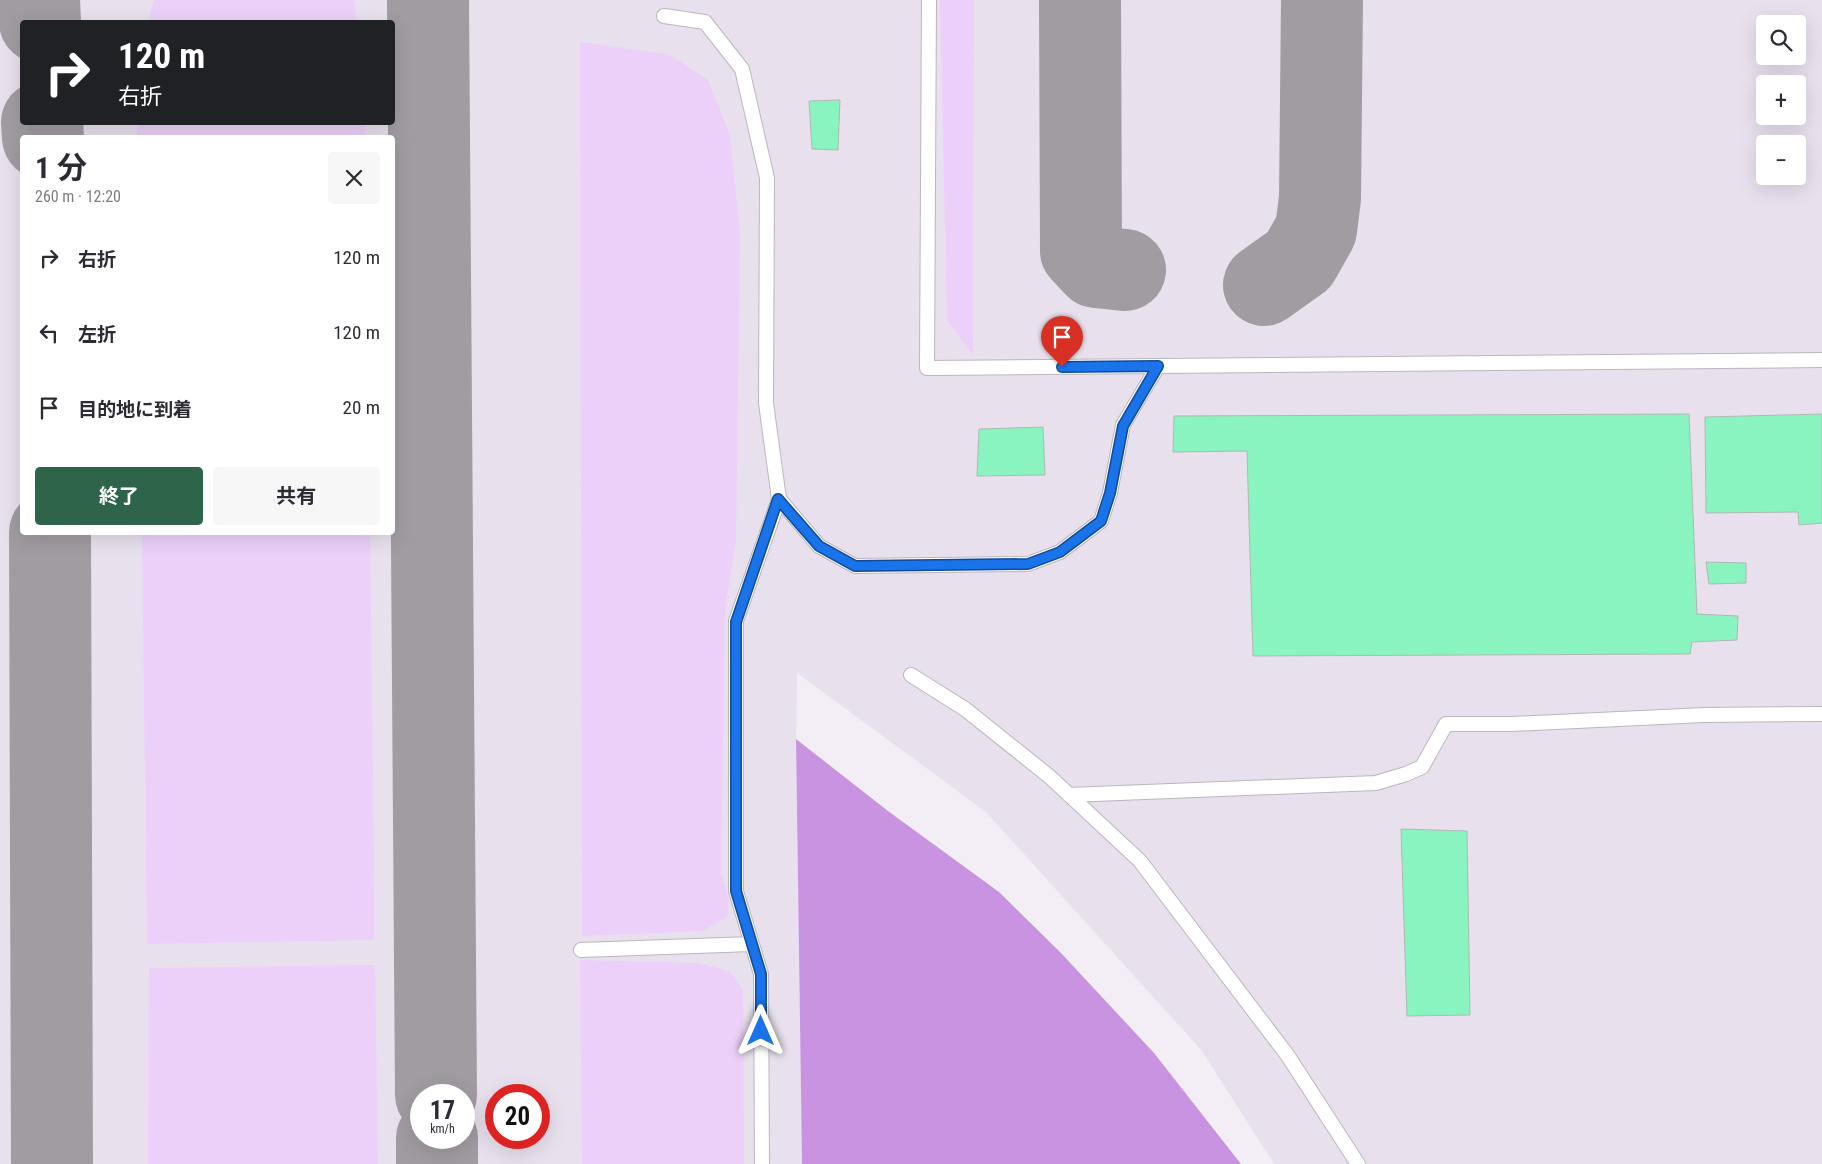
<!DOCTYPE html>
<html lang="ja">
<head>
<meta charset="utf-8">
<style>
  :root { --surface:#fff; --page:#f7f7f7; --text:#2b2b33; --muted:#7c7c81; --accent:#2d644a }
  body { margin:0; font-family:"Roboto Condensed","Noto Sans JP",sans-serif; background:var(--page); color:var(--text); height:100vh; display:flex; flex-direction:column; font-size:19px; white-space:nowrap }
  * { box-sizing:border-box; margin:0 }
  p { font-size:16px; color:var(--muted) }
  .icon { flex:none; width:28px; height:28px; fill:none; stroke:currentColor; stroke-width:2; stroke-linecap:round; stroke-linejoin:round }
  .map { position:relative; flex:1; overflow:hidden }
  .drawer { position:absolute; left:20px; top:135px; width:375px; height:400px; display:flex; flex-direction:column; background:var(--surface); border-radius:5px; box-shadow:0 5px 20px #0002 }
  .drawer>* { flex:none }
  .top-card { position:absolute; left:20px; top:20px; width:375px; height:105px; border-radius:5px; box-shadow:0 5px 20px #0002; background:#202124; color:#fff; overflow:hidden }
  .tools { position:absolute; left:1756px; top:15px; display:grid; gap:10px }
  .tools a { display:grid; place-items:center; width:50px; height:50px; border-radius:5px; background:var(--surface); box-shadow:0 5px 20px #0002; font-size:25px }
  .speed { position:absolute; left:410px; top:1084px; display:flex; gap:10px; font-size:25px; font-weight:700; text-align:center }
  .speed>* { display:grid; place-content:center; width:65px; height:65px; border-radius:50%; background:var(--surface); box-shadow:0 5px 20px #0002; line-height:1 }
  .speed small { font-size:12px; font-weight:400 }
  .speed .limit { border:8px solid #d22; background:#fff; color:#111 }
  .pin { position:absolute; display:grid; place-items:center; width:42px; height:42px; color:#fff; margin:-51px -21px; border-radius:50% 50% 50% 0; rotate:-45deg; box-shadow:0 0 5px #0007 }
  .pin .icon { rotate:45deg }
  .me { position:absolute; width:55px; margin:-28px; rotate:0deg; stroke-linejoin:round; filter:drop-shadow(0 0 4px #0008) }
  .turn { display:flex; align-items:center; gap:18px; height:105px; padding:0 15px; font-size:22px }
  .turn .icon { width:65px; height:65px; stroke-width:2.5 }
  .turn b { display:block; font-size:35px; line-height:42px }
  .round { display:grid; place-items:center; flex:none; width:52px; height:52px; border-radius:5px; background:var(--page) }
  .summary { display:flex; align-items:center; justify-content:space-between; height:85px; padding:0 15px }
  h1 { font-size:30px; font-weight:700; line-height:38px }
  .cta { display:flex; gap:10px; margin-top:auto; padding:10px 15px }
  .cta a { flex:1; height:58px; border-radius:5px; background:var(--accent); color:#fff; font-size:20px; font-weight:700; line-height:58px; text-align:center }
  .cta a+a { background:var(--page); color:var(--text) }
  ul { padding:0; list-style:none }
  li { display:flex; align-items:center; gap:15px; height:75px; padding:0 15px }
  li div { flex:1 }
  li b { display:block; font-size:19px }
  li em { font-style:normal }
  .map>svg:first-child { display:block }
</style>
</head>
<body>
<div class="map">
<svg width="1822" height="1164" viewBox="0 0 1822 1164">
  <rect width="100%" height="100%" fill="#f3eef5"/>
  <path fill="#e8e0ed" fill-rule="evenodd" d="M 0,0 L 1822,0 L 1822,1164 L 1274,1164 L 1202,1051 L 986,812 L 797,673 L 796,739 L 802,1164 L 0,1164 ZM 22,22 L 392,22 L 392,122 L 22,122 ZM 1765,24 L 1798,24 L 1798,56 L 1765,56 ZM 1765,84 L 1798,84 L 1798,116 L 1765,116 ZM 22,138 L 392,138 L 392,532 L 22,532 ZM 1765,144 L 1798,144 L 1798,176 L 1765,176 ZM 421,1095 L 464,1095 L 464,1138 L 421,1138 ZM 496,1095 L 539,1095 L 539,1138 L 496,1138 Z"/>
  <path fill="#ecd0f9" d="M 154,0 L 354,0 L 357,22 L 148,22 Z
    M 940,0 L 974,0 L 973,355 L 947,320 Z
    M 580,42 L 668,54 L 708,80 L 730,135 L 740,234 L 736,541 L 725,609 L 721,872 L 729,900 L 727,917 L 703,931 L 582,936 Z
    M 137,123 L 365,123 L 365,137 L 137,137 Z
    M 142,533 L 370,533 L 375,940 L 147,944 Z
    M 580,960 L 698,963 L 729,971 L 743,990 L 744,1164 L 582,1164 Z
    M 375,965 L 378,1164 L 148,1164 L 149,968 Z"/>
  <path fill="#c993e1" d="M 796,739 L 888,811 L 999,892 L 1061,953 L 1154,1053 L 1241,1164 L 802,1164 Z"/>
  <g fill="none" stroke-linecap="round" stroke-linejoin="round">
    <path stroke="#a09ca1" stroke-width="82" d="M 39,0 L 40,22
      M 428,0 L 436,1095
      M 1080,0 L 1081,251 L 1096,267 L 1125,270
      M 42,122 L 43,138
      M 1264,285 L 1299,260 L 1316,230 L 1320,198 L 1322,0
      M 50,532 L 52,1164
      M 437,1138 L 437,1164"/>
  </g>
  <path fill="#8af4c1" stroke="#b0b8b4" d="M 840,100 L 838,150 L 812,149 L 809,101 Z
    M 1689,414 L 1697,614 L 1738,616 L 1737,640 L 1692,642 L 1690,654 L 1253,656 L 1247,451 L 1173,452 L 1174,416 Z
    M 1822,414 L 1822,523 L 1799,525 L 1798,512 L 1706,513 L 1705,417 Z
    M 1043,427 L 1045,475 L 977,476 L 979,429 Z
    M 1706,562 L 1746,563 L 1746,583 L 1709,584 Z
    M 1401,829 L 1467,831 L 1470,1015 L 1407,1016 Z"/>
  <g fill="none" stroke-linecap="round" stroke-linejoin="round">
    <defs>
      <path id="service" d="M 929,0 L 927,368 L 1822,360
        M 664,16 L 705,22 L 742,69 L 767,178 L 766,403 L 779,499 L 819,546 L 855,566 L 1028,564 L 1060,552 L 1101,521 L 1110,493 L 1123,425 L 1158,366
        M 911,675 L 965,709 L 1050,777 L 1140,861 L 1288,1056 L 1358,1164
        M 1069,795 L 1376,783 L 1406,774 L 1422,767 L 1446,724 L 1512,724 L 1704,715 L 1822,714
        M 581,950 L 752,944
        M 762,1164 L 761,974 L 736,891 L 736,621 L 779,499"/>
    </defs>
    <use href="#service" stroke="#bbb6bd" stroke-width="16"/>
    <use href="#service" stroke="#fff" stroke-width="14"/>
  </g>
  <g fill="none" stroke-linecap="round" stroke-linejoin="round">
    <defs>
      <path id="route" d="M 761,1031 L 761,974 L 736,891 L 736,622 L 778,499 L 819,546 L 855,566 L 1028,564 L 1060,552 L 1101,521 L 1110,493 L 1123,426 L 1158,366 L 1062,367"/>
    </defs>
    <use href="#route" stroke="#114b97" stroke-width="12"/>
    <use href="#route" stroke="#1a73e8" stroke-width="9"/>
  </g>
</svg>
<div class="tools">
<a><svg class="icon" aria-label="search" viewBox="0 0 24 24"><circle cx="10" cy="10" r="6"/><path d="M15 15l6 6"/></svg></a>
<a>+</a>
<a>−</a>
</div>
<div class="speed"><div>17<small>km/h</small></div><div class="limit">20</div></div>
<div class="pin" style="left:1062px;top:367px;background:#d93025"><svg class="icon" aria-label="arrive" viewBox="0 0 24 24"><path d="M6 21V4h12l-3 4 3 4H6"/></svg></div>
<svg class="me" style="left:761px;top:1031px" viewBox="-20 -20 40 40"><path d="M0-17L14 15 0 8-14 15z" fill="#1a73e8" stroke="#fff" stroke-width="4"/></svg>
<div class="top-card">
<div class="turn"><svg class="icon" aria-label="right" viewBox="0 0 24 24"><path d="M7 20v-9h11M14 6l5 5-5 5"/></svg><div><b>120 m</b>右折</div></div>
</div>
<section class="drawer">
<div class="summary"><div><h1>1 分</h1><p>260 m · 12:20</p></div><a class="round"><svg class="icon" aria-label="close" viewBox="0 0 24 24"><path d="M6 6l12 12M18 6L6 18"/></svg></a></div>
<ul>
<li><svg class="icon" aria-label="right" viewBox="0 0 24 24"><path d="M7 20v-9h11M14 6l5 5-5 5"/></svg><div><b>右折</b></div><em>120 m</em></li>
<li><svg class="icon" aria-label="left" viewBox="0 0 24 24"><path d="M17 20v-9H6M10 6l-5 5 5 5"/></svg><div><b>左折</b></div><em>120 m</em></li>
<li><svg class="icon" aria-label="arrive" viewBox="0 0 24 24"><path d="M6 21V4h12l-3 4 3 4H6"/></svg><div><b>目的地に到着</b></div><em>20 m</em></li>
</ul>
<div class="cta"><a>終了</a><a>共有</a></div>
</section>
</div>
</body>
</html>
